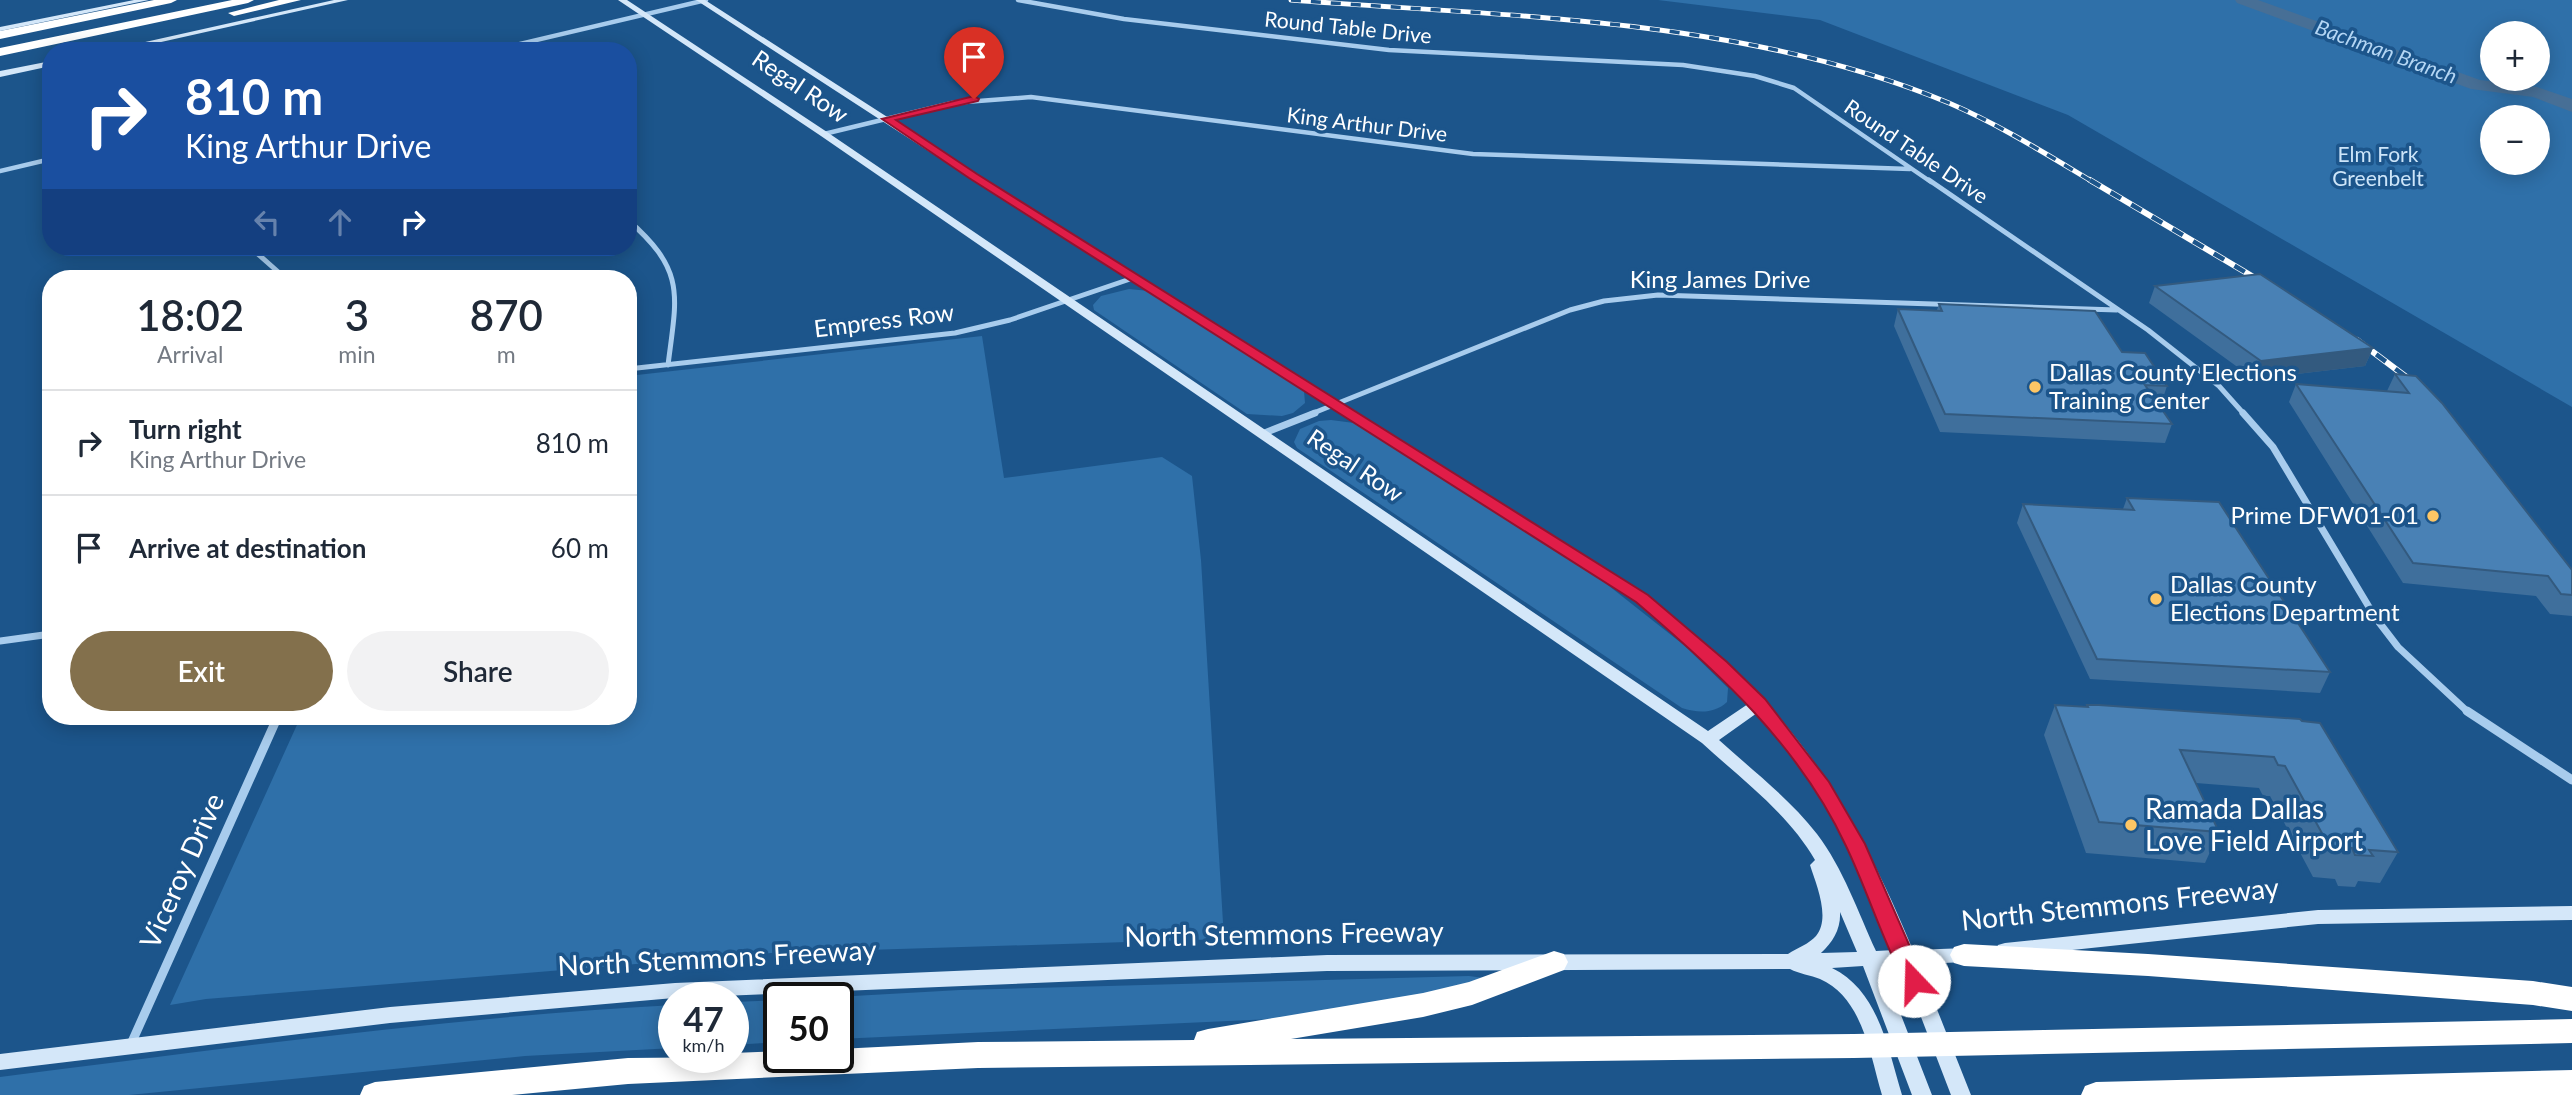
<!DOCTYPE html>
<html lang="en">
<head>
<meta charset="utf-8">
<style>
  :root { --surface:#fff; --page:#f2f2f3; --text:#1f2937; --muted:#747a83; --line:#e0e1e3; --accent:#83704c }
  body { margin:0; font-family:Lato,sans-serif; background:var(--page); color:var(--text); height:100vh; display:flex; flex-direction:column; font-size:26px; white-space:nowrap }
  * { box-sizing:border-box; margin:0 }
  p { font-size:23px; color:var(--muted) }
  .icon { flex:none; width:38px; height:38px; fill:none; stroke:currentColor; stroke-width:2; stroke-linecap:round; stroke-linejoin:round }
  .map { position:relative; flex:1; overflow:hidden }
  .details { position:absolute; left:42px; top:270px; width:595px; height:455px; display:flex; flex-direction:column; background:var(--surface); border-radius:28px; box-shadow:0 4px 18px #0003 }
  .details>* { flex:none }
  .top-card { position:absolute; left:42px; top:42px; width:595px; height:214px; border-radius:28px; box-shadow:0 4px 18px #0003; background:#1a4fa0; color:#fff; overflow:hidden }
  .tools { position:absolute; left:2480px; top:21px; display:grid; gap:14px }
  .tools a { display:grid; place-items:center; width:70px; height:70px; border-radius:50%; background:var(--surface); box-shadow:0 4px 18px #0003; font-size:35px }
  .speed { position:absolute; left:658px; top:982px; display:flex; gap:14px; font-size:35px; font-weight:700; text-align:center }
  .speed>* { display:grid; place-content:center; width:91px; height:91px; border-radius:50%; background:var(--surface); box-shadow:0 4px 18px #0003; line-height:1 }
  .speed small { font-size:18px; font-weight:400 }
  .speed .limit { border:4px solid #111; border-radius:10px; background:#fff; color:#111 }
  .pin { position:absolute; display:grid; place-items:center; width:60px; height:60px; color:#fff; margin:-72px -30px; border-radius:50% 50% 50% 0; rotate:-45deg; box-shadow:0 0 7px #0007 }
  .pin .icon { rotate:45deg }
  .me { position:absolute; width:77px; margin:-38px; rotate:339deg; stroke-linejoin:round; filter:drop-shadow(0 0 5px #0008) }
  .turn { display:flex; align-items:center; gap:24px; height:147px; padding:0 28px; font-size:32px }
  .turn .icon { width:91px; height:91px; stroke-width:2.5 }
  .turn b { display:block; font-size:49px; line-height:60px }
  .lanes { display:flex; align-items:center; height:66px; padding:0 28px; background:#0003; justify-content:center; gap:35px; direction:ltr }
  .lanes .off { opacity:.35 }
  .eta { display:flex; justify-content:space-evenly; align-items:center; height:119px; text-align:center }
  .eta b { font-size:42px; font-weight:600; line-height:49px }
  .cta { display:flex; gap:14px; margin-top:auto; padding:14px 28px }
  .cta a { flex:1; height:80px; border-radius:42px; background:var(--accent); color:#fff; font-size:28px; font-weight:600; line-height:80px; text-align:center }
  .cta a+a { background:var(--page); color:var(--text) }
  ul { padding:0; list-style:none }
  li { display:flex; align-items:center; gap:21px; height:105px; padding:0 28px; border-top:2px solid var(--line) }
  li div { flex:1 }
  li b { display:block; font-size:26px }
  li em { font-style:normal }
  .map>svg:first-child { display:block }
</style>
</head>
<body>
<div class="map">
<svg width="2572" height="1095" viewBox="0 0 2572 1095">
  <rect width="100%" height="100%" fill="#1c558b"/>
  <path fill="#2f70a9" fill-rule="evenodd" d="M 1658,0 L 2572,0 L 2572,407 L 2068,115 L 1820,20 ZM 2538,33 L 2538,79 L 2492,79 L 2492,33 ZM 2492,117 L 2538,117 L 2538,163 L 2492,163 Z
    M 1129,289 L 1149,291 L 1304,391 L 1305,403 L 1293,413 L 1282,416 L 1247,414 L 1094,310 L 1093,305 L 1101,296 Z
    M 982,336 L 1004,478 L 1162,457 L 1192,476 L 1201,560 L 1224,939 L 771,953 L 206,999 L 170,1005 L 301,716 L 628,716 L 628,376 Z
    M 1331,420 L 1354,423 L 1604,582 L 1685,646 L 1728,688 L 1727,702 C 1714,714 1698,713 1682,708 L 1297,448 L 1294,442 L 1300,429 L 1319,421 Z
    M 1469,976 L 1484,978 L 1459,988 L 1292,1018 L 838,1039 L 838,998 L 818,998 L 960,990 Z
    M 779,1000 L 779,1042 L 733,1045 L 733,1002 Z
    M 674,1005 L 674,1048 L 525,1056 L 129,1095 L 0,1095 L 0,1077 C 224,1049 448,1017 674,1005 Z"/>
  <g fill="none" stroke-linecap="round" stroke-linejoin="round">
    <path fill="#476f96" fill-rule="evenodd" d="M 2235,0 L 2258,0 L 2480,80 L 2537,87 L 2572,99 L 2572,112 L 2533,97 L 2471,89 L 2237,3 Z"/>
    <path stroke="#a8cced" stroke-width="4.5" d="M 1018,0 L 1124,19 L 1389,50 L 1683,65 L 1755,76 L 1794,88 L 1931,182
      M 490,51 L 706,0
      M 824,134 L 952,103 L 1031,97 L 1473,154 L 1910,169
      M 0,171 L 51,159"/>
    <path stroke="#a8cced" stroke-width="5" d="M 1929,180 L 2148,330 L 2219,386 L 2244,414
      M 628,220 C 686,271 677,294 668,365
      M 250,247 L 285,278
      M 628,369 L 955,333 L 1010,320 L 1136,277
      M 1311,414 L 1570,310 L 1604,301 L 1658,295 L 2117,310"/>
    <path stroke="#a8cced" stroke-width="7" d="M 2243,413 L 2273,447 L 2375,617 L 2398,647 L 2469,713
      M 1262,434 L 1315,413
      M 0,641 L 51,634"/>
    <path stroke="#a8cced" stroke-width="9" d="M 2467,711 L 2572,780
      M 131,1044 L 278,716"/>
    <path fill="#d4e7f9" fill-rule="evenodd" d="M 134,0 L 149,0 L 0,31 L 0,27 Z
      M 334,0 L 348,0 L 121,51 L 105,51 Z
      M 618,0 L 627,0 L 827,132 L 1708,731 L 1748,704 L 1702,658 L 1637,601 L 970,178 L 696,0 L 705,0 L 976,174 L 1647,595 C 1688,629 1730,664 1766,703 C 1832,773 1876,861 1913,950 L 1967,948 L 1974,950 L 1976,955 L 1974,960 L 1967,962 L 1919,964 L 1971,1095 L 1951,1095 L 1901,965 L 1882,966 L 1932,1095 L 1912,1095 L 1863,966 L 1832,968 C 1879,991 1888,1049 1902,1095 L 1882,1095 C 1870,1055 1863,998 1820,979 C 1811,975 1799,974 1790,969 L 1327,971 L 674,998 L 390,1023 L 0,1070 L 0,1054 L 390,1007 L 675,983 L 1327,955 L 1788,954 C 1797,948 1809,944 1816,936 C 1831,918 1816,884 1810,865 L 1815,860 C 1788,813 1741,779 1702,743 L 821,136 ZM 1757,713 C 1819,782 1860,865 1895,950 L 1876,951 C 1858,912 1843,868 1817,834 C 1789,798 1752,770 1719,740 ZM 1840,912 L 1857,952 L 1821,953 C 1833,942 1841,929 1840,912 Z
      M 51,61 L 51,66 L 0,77 L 0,71 Z
      M 2572,906 L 2572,920 L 2318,924 L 2005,957 L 1998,955 L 1996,950 L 1998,945 L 2005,943 L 2318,910 Z"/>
    <path fill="#fff" fill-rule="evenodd" d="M 154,0 L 177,0 L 171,3 L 0,39 L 0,31 Z
      M 232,0 L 254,0 L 248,3 L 0,56 L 0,48 Z
      M 279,0 L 301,0 L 234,16 L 228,13 Z
      M 1964,944 L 2148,954 L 2533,981 L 2572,987 L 2572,1011 L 2533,1005 L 2148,976 L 1964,966 L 1954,963 L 1950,955 L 1954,947 Z
      M 1554,951 L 1564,954 L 1568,962 L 1564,970 L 1472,1005 L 1423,1017 L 1291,1039 L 1854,1034 L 2572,1019 L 2572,1043 L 1854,1058 L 978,1068 L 628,1084 L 512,1095 L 360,1095 L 364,1086 L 375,1082 L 628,1058 L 733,1057 L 733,1053 L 779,1051 L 779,1057 L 838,1057 L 838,1049 L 978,1042 L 1194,1040 L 1197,1032 L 1208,1029 L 1423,993 L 1469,982 Z
      M 2572,1070 L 2572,1095 L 2081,1095 L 2085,1086 L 2096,1082 Z"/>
    <defs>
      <path id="rail-far1" d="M 1291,0 C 1511,17 1742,17 1949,103 C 2000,125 2046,154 2093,182"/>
      <path id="rail" d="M 2090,180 L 2267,285
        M 2357,340 L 2421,388"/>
    </defs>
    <use href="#rail-far1" stroke="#fff" stroke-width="5"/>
    <use href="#rail" stroke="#fff" stroke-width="6"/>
    <use href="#rail-far1" stroke="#1c558b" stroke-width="3.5" stroke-dasharray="10" stroke-linecap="butt"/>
    <use href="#rail" stroke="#1c558b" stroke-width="4.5" stroke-dasharray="12" stroke-linecap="butt"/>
  </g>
  <path fill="#3f6f9c" d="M 2155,286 L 2373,348 L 2365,366 L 2254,379 L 2149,303 Z
    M 1939,304 L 2122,352 L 2167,386 L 2161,404 L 2158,404 L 2172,424 L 2165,443 L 1940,432 L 1894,326 L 1898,309 L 1937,310 Z
    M 2395,374 L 2572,570 L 2572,616 L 2550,614 L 2536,596 L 2403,583 L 2289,402 L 2296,384 L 2387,391 Z
    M 2127,498 L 2330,672 L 2320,693 L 2090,679 L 2017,523 L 2023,504 L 2123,509 Z
    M 2055,705 L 2086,707 L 2087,705 L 2300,719 L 2398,852 L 2380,883 L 2358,881 L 2355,887 L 2338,886 L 2335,879 L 2313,877 L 2270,796 L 2263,796 L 2259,788 L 2196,783 L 2219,832 L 2205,863 L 2086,853 L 2044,735 Z"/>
  <path fill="#335a7f" d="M 2373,348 L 2365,366 L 2254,379 L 2261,361 Z"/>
  <path fill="#4981b5" stroke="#335a7f" stroke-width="2" d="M 2260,274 L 2373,348 L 2261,361 L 2155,286 Z
    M 1939,304 L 2095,311 L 2122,352 L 2145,353 L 2167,386 L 2145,385 L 2172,424 L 1945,414 L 1898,309 L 1942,311 Z
    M 2395,374 L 2416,376 L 2442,403 L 2572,570 L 2572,595 L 2561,594 L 2548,576 L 2413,563 L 2296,384 L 2409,393 Z
    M 2127,498 L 2219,502 L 2330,672 L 2097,659 L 2023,504 L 2134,510 Z
    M 2055,705 L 2088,707 L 2087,705 L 2099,705 L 2300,719 L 2302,721 L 2320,723 L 2398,852 L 2369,850 L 2373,856 L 2355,855 L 2352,848 L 2329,846 L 2285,766 L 2278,765 L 2274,757 L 2180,750 L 2219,832 L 2099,822 Z"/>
  <path fill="#e11d48" stroke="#92132f" stroke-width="2" d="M 974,96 L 979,99 L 978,101 L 896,120 L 977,174 L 1648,595 L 1727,662 L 1765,699 L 1829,782 L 1865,844 L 1925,981 L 1922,987 L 1914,990 L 1907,987 C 1883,942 1868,892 1846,846 C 1799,745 1719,673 1636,602 L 969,178 L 882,119 Z"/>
  <g fill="#fdc665" stroke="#1c558b" stroke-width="2.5">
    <circle cx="2035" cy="387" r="7"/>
    <circle cx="2433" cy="516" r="7"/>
    <circle cx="2156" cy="599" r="7"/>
    <circle cx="2131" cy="825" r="7"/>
  </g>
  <g text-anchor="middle" stroke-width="7" stroke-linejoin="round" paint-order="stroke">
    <g font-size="21" fill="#fff" stroke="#1c558b">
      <text transform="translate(1348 28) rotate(6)" y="7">Round Table Drive</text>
      <text transform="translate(1367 125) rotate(7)" y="7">King Arthur Drive</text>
      <text transform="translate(1916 152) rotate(34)" y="7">Round Table Drive</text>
    </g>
    <g font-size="21" font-style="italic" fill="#b4d6f4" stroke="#1c558b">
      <text transform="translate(2386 52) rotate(20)" y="7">Bachman Branch</text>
    </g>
    <g font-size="21" fill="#cde5f9" stroke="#1c558b">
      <text x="2378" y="162">Elm Fork<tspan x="2378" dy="24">Greenbelt</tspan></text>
    </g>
    <g font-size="24" fill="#fff" stroke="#1c558b">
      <text transform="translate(800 87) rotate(34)" y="8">Regal Row</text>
      <text x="1720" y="288">King James Drive</text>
      <text transform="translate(884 321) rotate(-7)" y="8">Empress Row</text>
      <text transform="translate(1355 466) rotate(34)" y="8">Regal Row</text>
    </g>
    <g font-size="24" fill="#fff" stroke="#1c558b" text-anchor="start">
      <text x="2049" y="381">Dallas County Elections<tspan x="2049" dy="28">Training Center</tspan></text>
      <text x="2419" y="524" text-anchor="end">Prime DFW01-01</text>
      <text x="2170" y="593">Dallas County<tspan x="2170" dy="28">Elections Department</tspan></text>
    </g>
    <g font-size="28" fill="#fff" stroke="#1c558b" text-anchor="start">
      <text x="2145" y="819">Ramada Dallas<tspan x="2145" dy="32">Love Field Airport</tspan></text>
    </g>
    <g font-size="28" fill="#fff" stroke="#1c558b">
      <text transform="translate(182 871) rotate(-66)" y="10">Viceroy Drive</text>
      <text transform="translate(2120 904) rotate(-6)" y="10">North Stemmons Freeway</text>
      <text transform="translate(1284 934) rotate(-1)" y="10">North Stemmons Freeway</text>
      <text transform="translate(717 958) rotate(-3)" y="10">North Stemmons Freeway</text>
    </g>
  </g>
</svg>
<div class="tools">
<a>+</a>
<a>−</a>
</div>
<div class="speed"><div>47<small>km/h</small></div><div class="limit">50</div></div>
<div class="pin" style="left:974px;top:99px;background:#d93025"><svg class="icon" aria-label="arrive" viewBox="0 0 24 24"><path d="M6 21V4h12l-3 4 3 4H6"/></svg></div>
<svg class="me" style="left:1914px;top:981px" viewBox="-20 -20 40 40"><circle r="19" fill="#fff"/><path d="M0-13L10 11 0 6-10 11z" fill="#e11d48"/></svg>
<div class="top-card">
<div class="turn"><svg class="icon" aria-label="right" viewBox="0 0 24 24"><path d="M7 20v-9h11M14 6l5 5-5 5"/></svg><div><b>810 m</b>King Arthur Drive</div></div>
<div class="lanes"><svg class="icon off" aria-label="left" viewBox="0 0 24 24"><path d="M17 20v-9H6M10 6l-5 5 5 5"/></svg><svg class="icon off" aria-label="ahead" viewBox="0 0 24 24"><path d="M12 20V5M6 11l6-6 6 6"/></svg><svg class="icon" aria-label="right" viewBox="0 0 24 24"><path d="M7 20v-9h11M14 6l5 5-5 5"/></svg></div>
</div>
<section class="details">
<div class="eta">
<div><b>18:02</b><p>Arrival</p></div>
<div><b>3</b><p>min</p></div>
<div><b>870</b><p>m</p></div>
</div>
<ul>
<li><svg class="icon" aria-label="right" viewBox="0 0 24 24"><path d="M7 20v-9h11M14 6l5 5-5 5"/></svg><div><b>Turn right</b><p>King Arthur Drive</p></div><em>810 m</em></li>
<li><svg class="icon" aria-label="arrive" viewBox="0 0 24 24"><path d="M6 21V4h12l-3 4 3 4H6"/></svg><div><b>Arrive at destination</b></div><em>60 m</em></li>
</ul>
<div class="cta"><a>Exit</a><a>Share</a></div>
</section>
</div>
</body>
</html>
